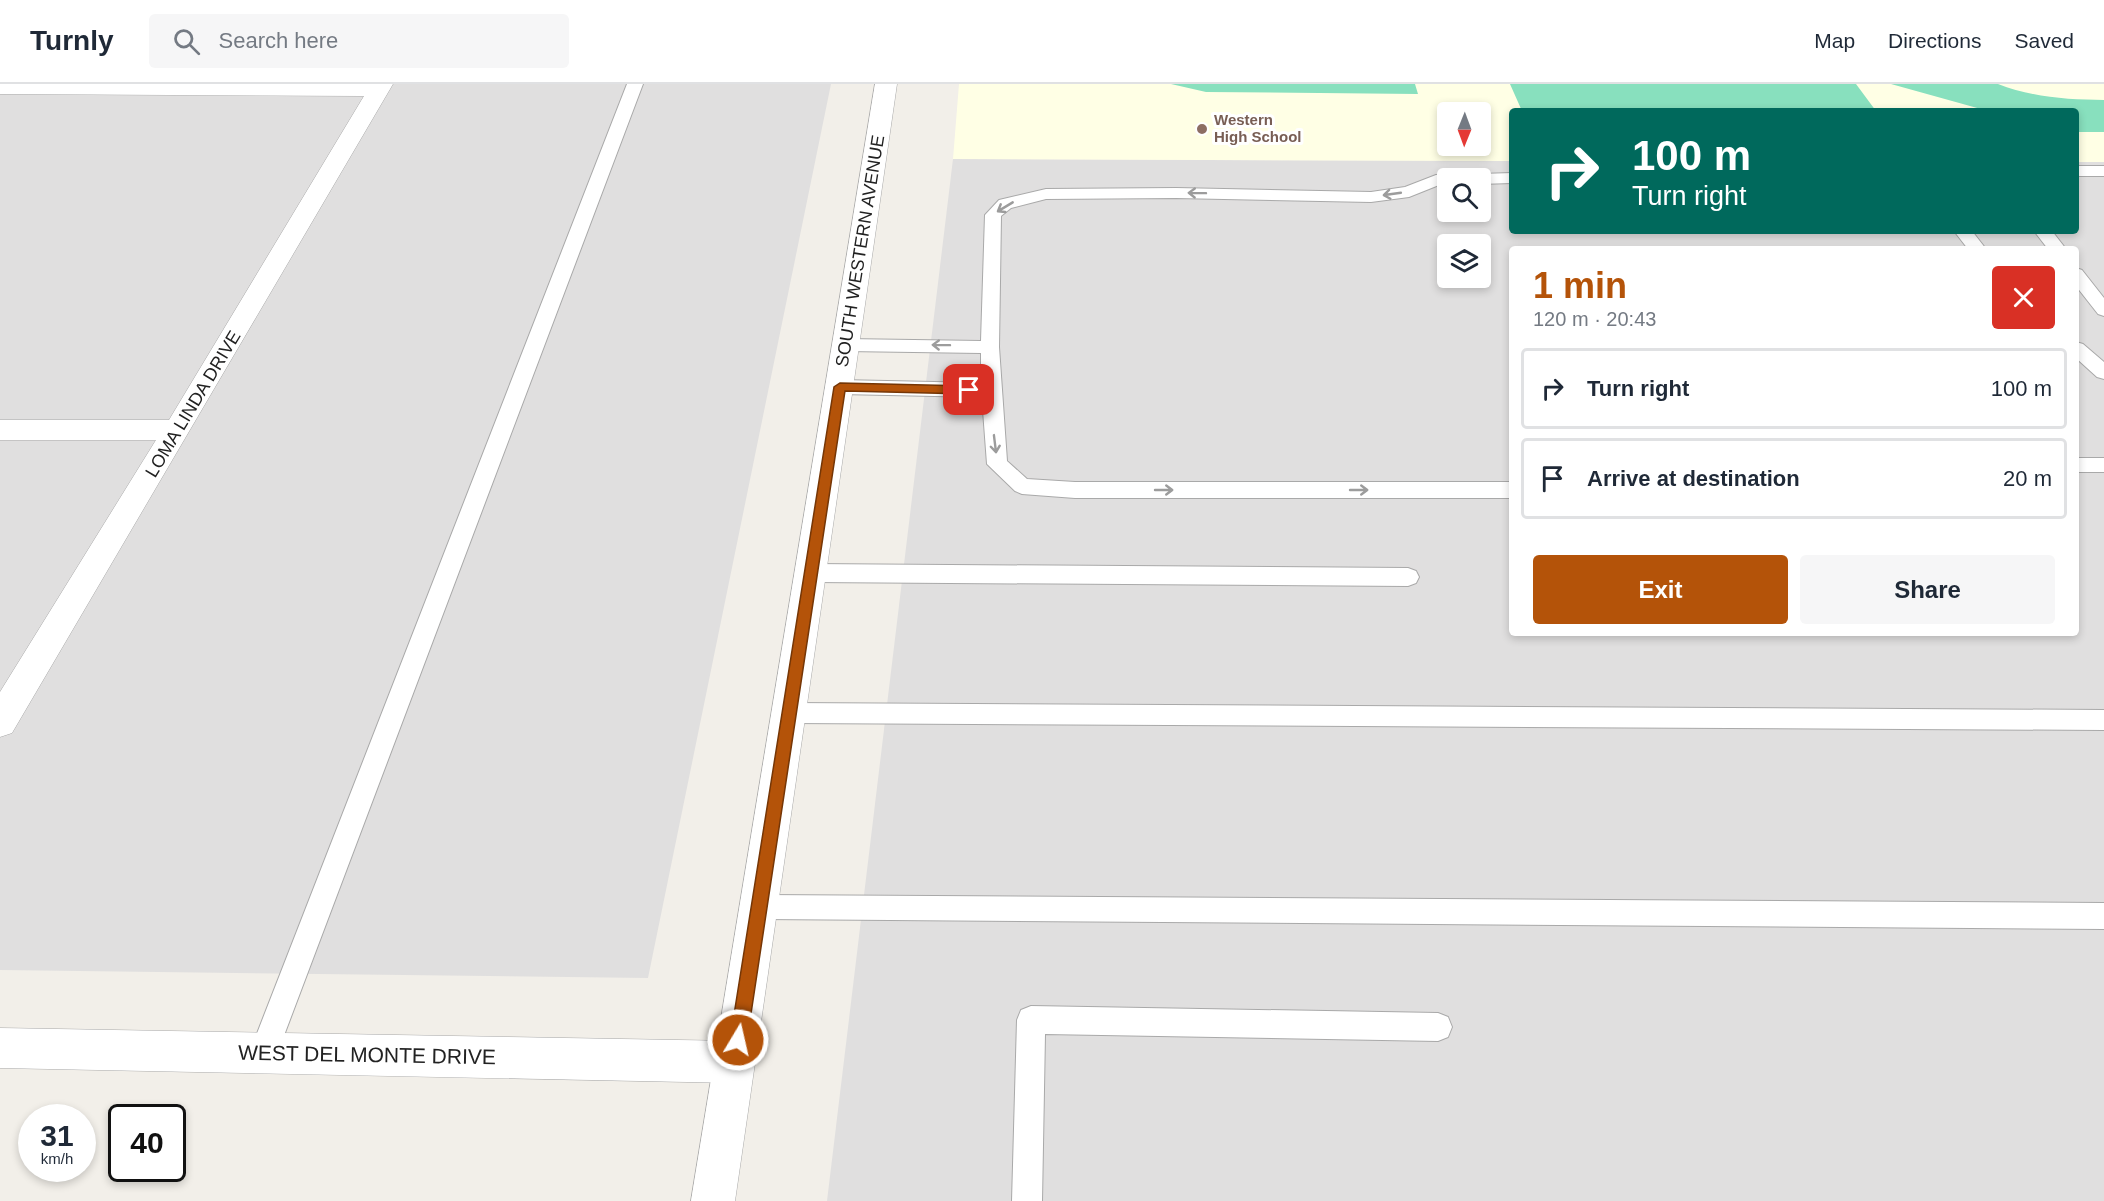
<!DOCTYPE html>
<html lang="en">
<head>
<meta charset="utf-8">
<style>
  :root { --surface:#fff; --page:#f6f6f7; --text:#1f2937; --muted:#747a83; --line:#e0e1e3; --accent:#b45309 }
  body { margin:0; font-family:Helvetica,sans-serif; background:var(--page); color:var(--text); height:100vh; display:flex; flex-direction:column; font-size:22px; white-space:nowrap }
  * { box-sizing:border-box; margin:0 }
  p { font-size:20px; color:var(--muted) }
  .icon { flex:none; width:33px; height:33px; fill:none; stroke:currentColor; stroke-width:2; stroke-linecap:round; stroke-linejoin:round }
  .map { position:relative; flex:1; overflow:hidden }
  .sheet { position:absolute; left:1509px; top:162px; width:570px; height:390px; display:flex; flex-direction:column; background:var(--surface); border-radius:6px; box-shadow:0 3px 9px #0003 }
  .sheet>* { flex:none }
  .banner { position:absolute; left:1509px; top:24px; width:570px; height:126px; border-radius:6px; box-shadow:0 3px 9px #0003; background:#00695c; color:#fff; overflow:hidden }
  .needle { width:39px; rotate:181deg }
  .controls { position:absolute; left:1437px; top:18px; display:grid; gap:12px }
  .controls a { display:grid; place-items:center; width:54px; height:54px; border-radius:6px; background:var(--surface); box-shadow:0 3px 9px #0003; font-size:30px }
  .speed { position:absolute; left:18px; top:1020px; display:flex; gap:12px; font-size:30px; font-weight:700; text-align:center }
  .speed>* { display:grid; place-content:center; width:78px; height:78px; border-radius:50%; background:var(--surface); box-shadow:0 3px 9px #0003; line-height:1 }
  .speed small { font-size:15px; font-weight:400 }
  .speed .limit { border:3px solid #111; border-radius:9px; background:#fff; color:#111 }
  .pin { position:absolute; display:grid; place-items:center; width:51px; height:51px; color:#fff; margin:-26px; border-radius:12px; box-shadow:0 3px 9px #0006 }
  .me { position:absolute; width:66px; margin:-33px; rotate:9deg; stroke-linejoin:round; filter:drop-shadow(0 0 4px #0008) }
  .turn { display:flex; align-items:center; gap:21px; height:126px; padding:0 24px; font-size:27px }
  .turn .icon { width:78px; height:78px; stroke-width:2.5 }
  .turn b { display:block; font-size:42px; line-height:51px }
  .round { display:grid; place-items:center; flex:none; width:63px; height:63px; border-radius:6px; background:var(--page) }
  .summary { display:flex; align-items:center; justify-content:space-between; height:102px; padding:0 24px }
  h1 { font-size:36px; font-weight:700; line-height:45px; color:var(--accent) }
  .cta { display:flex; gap:12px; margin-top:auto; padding:12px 24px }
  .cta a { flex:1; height:69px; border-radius:6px; background:var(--accent); color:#fff; font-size:24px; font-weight:700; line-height:69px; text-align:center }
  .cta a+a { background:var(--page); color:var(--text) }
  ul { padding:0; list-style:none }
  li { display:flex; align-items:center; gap:18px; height:81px; margin:0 12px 9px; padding:0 12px; border:3px solid var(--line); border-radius:6px }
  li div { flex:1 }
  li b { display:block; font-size:22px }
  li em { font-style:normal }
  header { display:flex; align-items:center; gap:36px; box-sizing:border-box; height:84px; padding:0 30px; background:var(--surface); border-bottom:2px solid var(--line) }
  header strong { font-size:28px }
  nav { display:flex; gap:33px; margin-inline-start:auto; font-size:21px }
  .search { width:420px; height:54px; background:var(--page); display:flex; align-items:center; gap:15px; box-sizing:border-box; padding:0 21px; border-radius:6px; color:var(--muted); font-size:22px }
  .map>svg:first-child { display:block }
</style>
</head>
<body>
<header>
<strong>Turnly</strong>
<div class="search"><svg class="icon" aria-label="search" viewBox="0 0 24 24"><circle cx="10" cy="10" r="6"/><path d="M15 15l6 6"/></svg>Search here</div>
<nav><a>Map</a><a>Directions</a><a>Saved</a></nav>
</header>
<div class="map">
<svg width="2104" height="1117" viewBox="0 0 2104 1117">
  <rect width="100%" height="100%" fill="#f2efe9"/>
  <path fill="#e0dfdf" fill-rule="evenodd" d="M 0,0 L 831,0 L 648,894 L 0,886 Z
    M 953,75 L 1512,77 L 1512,147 L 2076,147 L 2076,78 L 2104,78 L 2104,1117 L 827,1117 ZM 1448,94 L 1480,94 L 1480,128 L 1448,128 ZM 1448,160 L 1480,160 L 1480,194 L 1448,194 ZM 1512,165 L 2076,165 L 2076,549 L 1512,549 Z"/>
  <path fill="#ffffe5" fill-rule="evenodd" d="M 959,0 L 2104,0 L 2104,78 L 2076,78 L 2076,27 L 1512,27 L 1512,77 L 953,75 ZM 1448,28 L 1480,28 L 1480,62 L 1448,62 Z"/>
  <path fill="#88e0be" d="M 1171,0 L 1415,0 L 1418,10 L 1206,8 Z
    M 1510,0 L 1856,0 L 1876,27 L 1522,27 Z
    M 1891,0 L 1998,0 C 2031,13 2069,16 2104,16 L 2104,48 L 2076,48 L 2076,27 L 1988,27 Z"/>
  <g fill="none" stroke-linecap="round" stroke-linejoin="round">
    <defs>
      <path id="service" d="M 627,0 L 643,0 L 277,970 L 273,980 L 263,984 L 253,980 L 249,970 Z
        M 2076,82 L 2104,82 L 2104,92 L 2076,92 Z
        M 1512,89 L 1512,99 L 1480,100 L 1480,94 L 1472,94 L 1480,90 Z
        M 1436,91 L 1448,91 L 1455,94 L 1448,94 L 1448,101 L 1439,101 L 1409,113 L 1371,118 L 1176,114 L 1046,115 L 1011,124 L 1001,132 L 999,263 L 1007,377 L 1027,395 L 1075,398 L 1512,398 L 1512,414 L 1075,414 L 1022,410 L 1015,407 L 987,380 L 982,313 L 840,310 L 833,308 L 830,303 L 833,298 L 840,296 L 981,299 L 981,269 L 846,267 L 839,265 L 837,261 L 839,257 L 846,255 L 981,257 L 985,131 L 999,116 L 1046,105 L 1176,104 L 1371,108 L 1405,103 Z
        M 1954,147 L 1972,147 L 1986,165 L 1968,165 Z
        M 2034,147 L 2052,147 L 2066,165 L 2048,165 Z
        M 2076,184 L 2082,186 L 2104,214 L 2104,232 L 2098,230 L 2076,202 Z
        M 2076,258 L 2083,260 L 2104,278 L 2104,295 L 2097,293 L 2076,274 Z
        M 2076,374 L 2104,374 L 2104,388 L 2076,388 Z
        M 811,480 L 1408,484 L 1416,487 L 1419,493 L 1416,499 L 1408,502 L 811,498 L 803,495 L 800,489 L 803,483 Z
        M 789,619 L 2104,626 L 2104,646 L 789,639 L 781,636 L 777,629 L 781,622 Z
        M 758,811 L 2104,819 L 2104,845 L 758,835 L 749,832 L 745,823 L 749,814 Z
        M 1031,922 L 1438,929 L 1448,933 L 1452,943 L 1448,953 L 1438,957 L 1045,950 L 1042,1117 L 1012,1117 L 1017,936 L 1021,926 Z"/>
      <path id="minor" d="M 0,0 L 393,0 L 12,649 L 0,653 L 0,608 L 156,356 L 0,356 L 0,336 L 169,336 L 364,12 L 0,10 Z
        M 0,944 L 735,957 L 750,963 L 756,978 L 750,993 L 735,999 L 0,984 Z"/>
      <path id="tertiary" d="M 875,0 L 897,0 L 735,1117 L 691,1117 Z"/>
    </defs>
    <use href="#service" stroke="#a9a9a9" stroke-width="2"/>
    <use href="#minor" stroke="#a9a9a9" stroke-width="1"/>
    <use href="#tertiary" stroke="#a9a9a9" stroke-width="1"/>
    <use href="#service" fill="#fff" fill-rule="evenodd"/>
    <use href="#minor" fill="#fff" fill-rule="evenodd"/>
    <use href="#tertiary" fill="#fff" fill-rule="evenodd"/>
  </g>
  <defs><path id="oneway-shaft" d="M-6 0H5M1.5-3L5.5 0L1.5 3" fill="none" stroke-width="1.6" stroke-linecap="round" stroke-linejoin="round" transform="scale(1.5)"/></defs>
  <g stroke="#9c9c9c">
    <use href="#oneway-shaft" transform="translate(1197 109) rotate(-179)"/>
    <use href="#oneway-shaft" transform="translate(1392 110) rotate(172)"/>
    <use href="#oneway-shaft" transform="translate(1005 123) rotate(149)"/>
    <use href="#oneway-shaft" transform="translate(941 261) rotate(-179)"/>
    <use href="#oneway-shaft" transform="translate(995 360) rotate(83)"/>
    <use href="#oneway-shaft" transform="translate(1164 406)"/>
    <use href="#oneway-shaft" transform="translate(1359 406)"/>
  </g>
  <path fill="#b45309" stroke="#753606" stroke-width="1.5" d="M 840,299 L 969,302 L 975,306 L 969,310 L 845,307 L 747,956 L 744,961 L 738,964 L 732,961 L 730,956 L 834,303 Z"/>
  <circle fill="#8d6e63" stroke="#fff" stroke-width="2" cx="1202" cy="45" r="6"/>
  <g text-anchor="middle" stroke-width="6" stroke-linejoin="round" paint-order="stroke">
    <g font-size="15" font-weight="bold" fill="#785e54" stroke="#fff" text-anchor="start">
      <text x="1214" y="41">Western<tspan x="1214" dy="17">High School</tspan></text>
    </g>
    <g font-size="18" fill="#222" stroke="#fff">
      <text transform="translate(860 167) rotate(-81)" y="6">SOUTH WESTERN AVENUE</text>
      <text transform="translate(193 320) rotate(-59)" y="6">LOMA LINDA DRIVE</text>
    </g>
    <g font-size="21" fill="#222" stroke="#fff">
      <text transform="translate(367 971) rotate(1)" y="7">WEST DEL MONTE DRIVE</text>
    </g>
  </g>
</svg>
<div class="controls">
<a><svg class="needle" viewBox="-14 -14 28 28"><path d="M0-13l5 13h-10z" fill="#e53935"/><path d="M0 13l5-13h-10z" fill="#747a83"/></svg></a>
<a><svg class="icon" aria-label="search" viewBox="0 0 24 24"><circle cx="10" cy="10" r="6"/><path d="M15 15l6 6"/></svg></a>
<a><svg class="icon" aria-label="layers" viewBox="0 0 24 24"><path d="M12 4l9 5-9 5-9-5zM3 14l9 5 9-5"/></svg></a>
</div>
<div class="speed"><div>31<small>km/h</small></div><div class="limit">40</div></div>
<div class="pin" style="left:969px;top:306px;background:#d93025"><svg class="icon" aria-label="arrive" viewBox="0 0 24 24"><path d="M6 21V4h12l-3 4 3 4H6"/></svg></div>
<svg class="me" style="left:738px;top:956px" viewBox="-20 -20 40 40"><circle r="17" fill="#b45309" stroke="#fff" stroke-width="3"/><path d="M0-11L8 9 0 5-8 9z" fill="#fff"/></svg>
<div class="banner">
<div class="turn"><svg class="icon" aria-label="right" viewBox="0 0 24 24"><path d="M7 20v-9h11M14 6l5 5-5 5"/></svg><div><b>100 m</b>Turn right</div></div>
</div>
<section class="sheet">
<div class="summary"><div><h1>1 min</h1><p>120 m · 20:43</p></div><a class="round" style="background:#d93025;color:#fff"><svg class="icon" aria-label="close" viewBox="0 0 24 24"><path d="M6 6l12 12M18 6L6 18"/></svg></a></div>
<ul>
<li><svg class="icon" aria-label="right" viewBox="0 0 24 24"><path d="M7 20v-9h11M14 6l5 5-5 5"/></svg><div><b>Turn right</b></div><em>100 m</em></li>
<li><svg class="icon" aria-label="arrive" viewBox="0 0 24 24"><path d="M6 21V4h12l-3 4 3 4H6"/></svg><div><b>Arrive at destination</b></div><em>20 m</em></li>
</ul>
<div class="cta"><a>Exit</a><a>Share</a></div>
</section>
</div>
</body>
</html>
